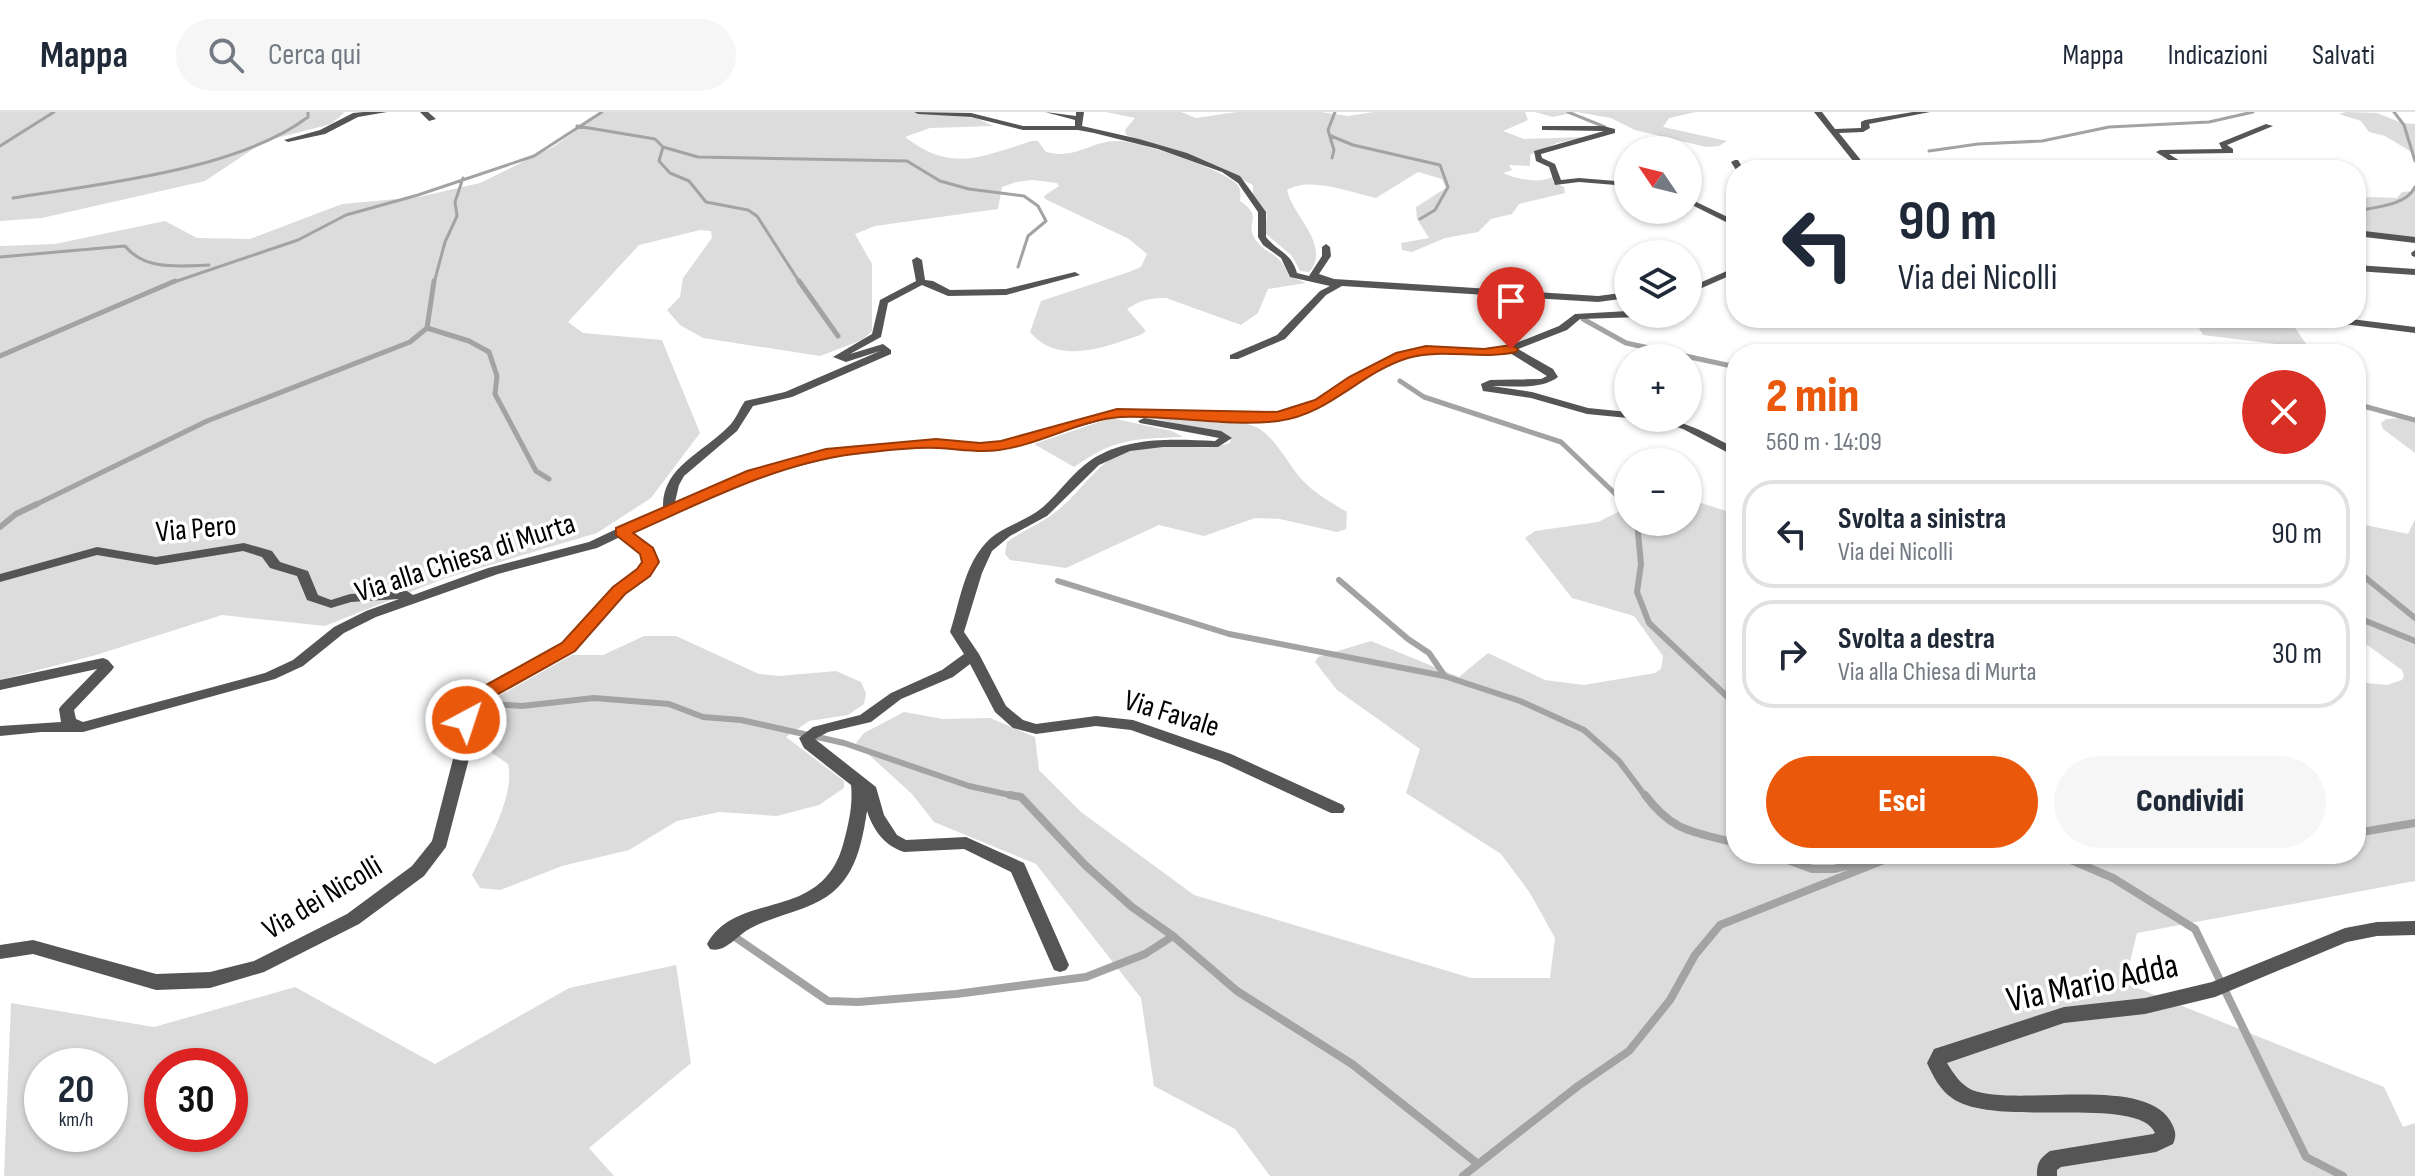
<!DOCTYPE html>
<html lang="it">
<head>
<meta charset="utf-8">
<style>
  :root { --surface:#fff; --page:#f6f6f7; --text:#1f2937; --muted:#747a83; --line:#e0e1e3; --accent:#ea580c }
  body { margin:0; font-family:"Sofia Sans Condensed",sans-serif; background:var(--page); color:var(--text); height:100vh; display:flex; flex-direction:column; font-size:30px; white-space:nowrap }
  * { box-sizing:border-box; margin:0 }
  p { font-size:26px; color:var(--muted) }
  .icon { flex:none; width:44px; height:44px; fill:none; stroke:currentColor; stroke-width:2; stroke-linecap:round; stroke-linejoin:round }
  .map { position:relative; flex:1; overflow:hidden }
  .drawer { position:absolute; left:1726px; top:232px; width:640px; height:520px; display:flex; flex-direction:column; background:var(--surface); border-radius:32px; box-shadow:0 2px 6px #0004 }
  .drawer>* { flex:none }
  .top-card { position:absolute; left:1726px; top:48px; width:640px; height:168px; border-radius:32px; box-shadow:0 2px 6px #0004; background:#fff; color:var(--text); overflow:hidden }
  .needle { width:52px; rotate:305deg }
  .fabs { position:absolute; left:1614px; top:24px; display:grid; gap:16px }
  .fabs a { display:grid; place-items:center; width:88px; height:88px; border-radius:50%; background:var(--surface); box-shadow:0 2px 6px #0004; font-size:40px }
  .speed { position:absolute; left:24px; top:936px; display:flex; gap:16px; font-size:40px; font-weight:700; text-align:center }
  .speed>* { display:grid; place-content:center; width:104px; height:104px; border-radius:50%; background:var(--surface); box-shadow:0 2px 6px #0004; line-height:1 }
  .speed small { font-size:20px; font-weight:400 }
  .speed .limit { border:12px solid #d22; background:#fff; color:#111 }
  .pin { position:absolute; display:grid; place-items:center; width:68px; height:68px; color:#fff; margin:-82px -34px; border-radius:50% 50% 50% 0; rotate:-45deg; box-shadow:0 0 8px #0007 }
  .pin .icon { rotate:45deg }
  .me { position:absolute; width:88px; margin:-44px; rotate:40deg; stroke-linejoin:round; filter:drop-shadow(0 0 6px #0008) }
  .turn { display:flex; align-items:center; gap:28px; height:168px; padding:0 40px; font-size:36px }
  .turn .icon { width:104px; height:104px; stroke-width:2.5 }
  .turn b { display:block; font-size:56px; line-height:68px }
  .round { display:grid; place-items:center; flex:none; width:84px; height:84px; border-radius:42px; background:var(--page) }
  .head { display:flex; align-items:center; justify-content:space-between; height:136px; padding:0 40px }
  h1 { font-size:48px; font-weight:800; line-height:60px; color:var(--accent) }
  .cta { display:flex; gap:16px; margin-top:auto; padding:16px 40px }
  .cta a { flex:1; height:92px; border-radius:48px; background:var(--accent); color:#fff; font-size:32px; font-weight:800; line-height:92px; text-align:center }
  .cta a+a { background:var(--page); color:var(--text) }
  ul { padding:0; list-style:none }
  li { display:flex; align-items:center; gap:24px; height:108px; margin:0 16px 12px; padding:0 24px; border:4px solid var(--line); border-radius:32px }
  li div { flex:1 }
  li b { display:block; font-size:30px }
  li em { font-style:normal }
  header { display:flex; align-items:center; gap:48px; box-sizing:border-box; height:112px; padding:0 40px; background:var(--surface); border-bottom:2px solid var(--line) }
  header strong { font-size:38px }
  nav { display:flex; gap:44px; margin-inline-start:auto; font-size:28px }
  .search { width:560px; height:72px; background:var(--page); display:flex; align-items:center; gap:20px; box-sizing:border-box; padding:0 28px; border-radius:44px; color:var(--muted); font-size:30px }
  .map>svg:first-child { display:block }
</style>
</head>
<body>
<header>
<strong>Mappa</strong>
<div class="search"><svg class="icon" aria-label="search" viewBox="0 0 24 24"><circle cx="10" cy="10" r="6"/><path d="M15 15l6 6"/></svg>Cerca qui</div>
<nav><a>Mappa</a><a>Indicazioni</a><a>Salvati</a></nav>
</header>
<div class="map">
<svg width="2415" height="1064" viewBox="0 0 2415 1064">
  <rect width="100%" height="100%" fill="#fff"/>
  <path fill="#dcdcdc" fill-rule="evenodd" d="M 0,0 L 343,0 L 344,1 L 331,12 L 265,29 L 205,69 L 42,106 L 0,109 Z
    M 602,0 L 911,0 L 976,6 L 993,14 L 930,16 L 905,25 C 952,61 980,45 1032,29 L 1038,29 L 1046,40 C 1076,48 1092,28 1118,29 C 1139,29 1221,57 1236,71 C 1241,76 1241,82 1240,89 C 1265,106 1244,110 1255,127 C 1266,144 1279,138 1289,164 L 1306,171 L 1268,177 L 1258,201 L 1241,213 L 1166,186 C 1150,186 1140,188 1127,197 L 1146,219 L 1140,223 C 1105,235 1058,254 1030,220 L 1041,189 L 1129,160 L 1141,155 L 1147,142 L 1129,127 L 1045,87 L 1044,84 L 1059,74 L 1057,71 L 1033,68 L 1016,70 L 1002,75 L 998,97 L 875,114 L 855,122 L 872,152 L 872,219 L 862,228 L 820,244 L 703,226 L 680,213 L 667,198 L 680,185 L 683,166 L 712,126 L 711,119 L 700,118 L 639,133 L 568,210 L 583,221 L 662,228 L 700,321 L 651,386 L 597,421 L 443,467 L 325,514 L 222,503 L 96,543 L 0,568 L 0,134 L 55,132 L 165,109 L 197,126 L 250,127 L 342,92 L 419,85 L 480,71 L 553,35 Z
    M 1106,0 L 1181,0 L 1196,6 L 1237,0 L 1321,0 L 1348,4 L 1374,0 L 1525,0 L 1528,8 L 1503,19 L 1524,27 L 1587,25 L 1557,31 L 1530,43 L 1530,54 L 1509,53 L 1512,58 L 1503,61 C 1517,67 1538,72 1553,65 L 1553,70 L 1564,75 L 1565,81 L 1519,92 L 1512,102 L 1491,107 L 1478,120 L 1445,126 L 1412,140 L 1402,138 L 1401,131 L 1429,126 L 1417,107 L 1416,95 L 1446,76 L 1442,67 L 1418,60 L 1376,86 C 1351,81 1310,64 1287,78 C 1292,103 1332,134 1309,160 L 1300,159 L 1292,144 L 1265,121 L 1267,102 L 1253,82 L 1253,73 L 1211,52 L 1126,23 L 1125,18 L 1135,6 Z
    M 1535,0 L 1696,0 L 1669,6 L 1663,15 L 1727,29 L 1719,34 L 1706,35 L 1635,18 L 1611,6 L 1576,0 L 1553,5 Z
    M 2346,0 L 2377,1 L 2402,11 L 2415,12 L 2415,42 L 2385,24 L 2369,20 L 2361,9 L 2339,2 Z
    M 2415,79 L 2415,127 L 2356,119 L 2356,88 L 2371,85 L 2397,86 L 2402,80 Z
    M 2193,206 L 2295,216 L 2309,236 L 2203,223 Z
    M 1148,305 C 1170,307 1242,306 1258,316 C 1275,326 1286,348 1298,363 C 1310,379 1329,389 1347,400 L 1346,417 L 1337,420 L 1280,407 L 1255,406 L 1204,424 L 1159,413 L 1066,456 L 1010,448 L 1005,442 L 1007,430 C 1023,418 1043,411 1058,398 C 1087,375 1099,343 1139,335 C 1169,330 1202,341 1230,331 L 1231,325 Z
    M 2415,305 L 2415,341 L 2383,317 L 2381,311 L 2386,307 Z
    M 1111,306 L 1172,319 L 1183,325 C 1133,327 1116,326 1074,355 L 1034,332 Z
    M 1688,387 L 1736,402 L 1736,742 L 2356,742 L 2356,570 L 2387,573 L 2402,568 L 2404,564 L 2402,558 L 2356,525 L 2356,411 L 2408,422 L 2415,407 L 2415,769 L 2137,821 L 2125,871 L 2384,975 L 2403,1015 L 2415,1011 L 2415,1064 L 1270,1064 L 1235,1017 L 1154,974 L 1141,886 L 1036,752 L 934,710 L 912,682 L 856,631 L 864,621 L 904,600 L 943,607 L 990,606 L 1035,625 L 1039,658 L 1081,700 L 1194,783 L 1471,866 L 1550,866 L 1555,826 L 1530,781 L 1501,742 L 1406,681 L 1420,637 L 1337,578 L 1315,550 L 1318,545 L 1371,529 L 1459,565 L 1488,541 L 1545,568 L 1584,573 L 1655,561 L 1661,557 L 1663,544 L 1634,504 L 1572,486 L 1525,426 L 1535,419 L 1598,410 L 1628,395 L 1628,410 L 1688,410 Z
    M 644,524 L 676,524 L 759,562 L 779,564 L 836,559 L 861,570 L 866,581 L 864,592 L 848,603 L 809,609 L 786,625 L 844,669 L 844,676 L 819,693 L 777,704 L 719,700 L 677,709 L 629,738 L 562,754 L 500,778 L 480,776 L 472,763 C 486,735 516,682 508,652 L 476,630 L 479,610 L 490,589 L 572,543 L 603,543 Z
    M 676,853 L 691,951 L 589,1036 L 614,1064 L 4,1064 L 11,891 L 154,915 L 295,875 L 435,952 L 569,876 ZM 110,954 L 110,1022 L 42,1022 L 42,954 ZM 230,954 L 230,1022 L 162,1022 L 162,954 Z"/>
  <g fill="none" stroke-linecap="round" stroke-linejoin="round">
    <path stroke="#a3a3a3" stroke-width="3" d="M 1568,0 L 1605,15
      M 2394,0 L 2404,13 L 2415,49
      M 577,14 L 655,27 L 663,35 L 659,49 L 670,61 L 689,69 L 706,90 L 748,98 L 757,104 L 800,171
      M 1331,24 L 1353,33 L 1440,53 L 1448,75 L 1435,98 L 1420,107
      M 0,34 L 54,0
      M 663,35 L 698,45 L 907,49 L 940,69 L 969,77 L 1024,84 L 1038,94 L 1046,109 L 1028,124 L 1018,155
      M 1929,39 L 1978,32 L 2042,29 L 2109,15 L 2209,10 L 2253,0
      M 1332,46 L 1334,38 L 1328,18 L 1335,0
      M 13,86 C 100,72 238,58 308,5 L 308,0
      M 2356,99 C 2375,95 2406,94 2415,75
      M 0,145 L 125,134 C 145,159 180,154 209,153
      M 171,171 L 298,128 L 346,103 L 418,83 L 534,44 L 602,0
      M 434,171 L 445,130 L 457,104 L 455,90 L 463,66"/>
    <path stroke="#a3a3a3" stroke-width="5" d="M 799,169 L 838,224
      M 1583,207 L 1626,231 L 1736,255
      M 427,216 L 469,229 L 489,240 L 497,264 L 495,282 L 536,359 L 549,367
      M 0,244 L 175,169
      M 1400,269 L 1424,285 L 1561,330 L 1628,394
      M 2356,292 L 2415,308
      M 33,394 L 207,309 L 410,230 L 427,216 L 434,169"/>
    <path stroke="#a3a3a3" stroke-width="6" d="M 1626,392 L 1628,394
      M 1637,410 L 1641,452 L 1637,480 L 1649,511 L 1736,593
      M 0,415 L 16,402 L 37,392
      M 2356,458 L 2415,506
      M 1339,468 L 1408,527 L 1429,541 L 1444,563
      M 1058,469 L 1229,522 L 1444,564 L 1520,589 L 1584,618 L 1619,649 L 1646,685
      M 2356,505 L 2415,529
      M 491,592 L 522,594 L 594,586 L 669,592 L 703,605 L 741,608 L 844,631 L 969,674 L 1019,685"/>
    <path stroke="#a3a3a3" stroke-width="8" d="M 1010,683 L 1021,685 L 1085,753 L 1132,795 L 1173,824 L 1237,879 L 1352,952 L 1478,1052
      M 1645,683 C 1674,721 1692,719 1736,731
      M 2356,721 L 2415,711
      M 1771,742 L 1812,757 L 1834,757 L 1887,744
      M 2057,742 L 2113,766 L 2195,817 L 2306,1045 L 2343,1064
      M 732,823 L 828,889 L 858,890 L 956,882 L 1086,865 L 1145,842 L 1173,824
      M 1463,1064 L 1578,974 L 1629,939 L 1670,888 L 1695,843 L 1720,813 L 1899,742"/>
    <path fill="#555" fill-rule="evenodd" d="M 364,0 L 387,0 L 358,5 L 325,22 L 288,30 L 284,28 L 320,18 L 353,1 Z
      M 420,0 L 428,0 L 436,7 L 429,9 Z
      M 914,0 L 971,1 L 1023,14 L 1075,14 L 1075,8 L 1045,0 L 1076,4 L 1076,0 L 1084,0 L 1082,14 L 1139,27 L 1187,41 L 1240,64 L 1266,100 L 1266,125 C 1278,140 1291,140 1297,161 L 1309,164 L 1322,144 L 1322,135 L 1326,132 L 1330,135 L 1331,144 L 1319,162 L 1334,167 L 1598,184 L 1628,180 L 1628,186 L 1598,190 L 1342,174 L 1326,183 L 1285,227 L 1238,247 L 1230,247 L 1230,243 L 1277,223 L 1320,179 L 1330,174 L 1290,165 L 1281,146 L 1263,133 L 1258,125 L 1258,100 L 1238,71 L 1222,60 L 1158,37 L 1094,21 L 1078,18 L 1023,18 L 971,5 L 918,2 Z
      M 1814,0 L 1822,0 L 1835,17 L 1861,16 L 1861,10 L 1865,8 L 1913,0 L 1930,0 L 1869,12 L 1870,16 L 1863,20 L 1839,21 L 1860,47 L 1863,55 L 1902,56 L 1906,58 L 1856,58 L 1853,49 Z
      M 2266,12 L 2273,14 L 2227,33 L 2233,37 L 2233,41 L 2169,42 L 2194,58 L 2184,58 L 2156,40 L 2160,38 L 2222,37 L 2219,31 Z
      M 1542,14 L 1603,14 L 1615,17 L 1615,21 L 1541,42 L 1542,46 L 1555,52 L 1561,68 L 1579,66 L 1628,70 L 1628,74 L 1579,70 L 1555,73 L 1549,55 L 1536,49 L 1534,39 L 1604,19 L 1545,18 L 1542,18 Z
      M 1735,48 L 1738,48 L 1744,58 L 1736,58 L 1731,50 Z
      M 1688,86 L 1736,109 L 1736,115 L 1688,91 Z
      M 2356,118 L 2415,125 L 2415,131 L 2356,124 Z
      M 2415,138 L 2415,145 L 2412,144 L 2411,141 Z
      M 917,145 L 922,148 L 925,168 L 933,169 L 950,178 L 1006,177 L 1075,160 L 1080,163 L 1006,183 L 948,184 L 922,173 L 888,191 L 881,225 L 850,242 L 883,232 L 891,238 L 891,242 L 792,285 L 753,294 L 737,319 L 684,364 L 679,373 L 675,390 L 759,357 L 856,334 L 936,328 L 980,333 L 1001,331 L 1117,298 L 1277,302 L 1316,289 L 1350,266 L 1397,242 L 1426,235 L 1501,237 L 1559,214 L 1575,202 L 1628,199 L 1628,202 L 1646,202 L 1641,205 L 1580,207 L 1567,218 L 1518,237 L 1553,257 L 1558,265 C 1541,278 1513,274 1492,274 L 1532,280 L 1588,296 L 1628,300 L 1628,306 L 1587,302 L 1531,286 L 1483,279 L 1481,272 L 1490,268 L 1541,267 L 1547,264 L 1510,241 L 1502,243 L 1426,241 L 1405,246 L 1358,270 L 1324,293 L 1278,308 L 1117,304 L 1002,337 L 980,339 L 936,334 L 856,340 L 767,362 L 673,400 L 630,420 L 653,440 L 655,454 L 654,457 L 624,482 L 573,538 L 489,585 L 473,608 L 470,643 L 446,735 L 424,764 L 359,812 L 264,860 L 210,876 L 156,878 L 33,842 L 0,847 L 0,833 L 33,828 L 156,862 L 210,860 L 254,849 L 347,802 L 412,754 L 432,729 L 454,643 L 459,608 L 479,579 L 563,532 L 614,476 L 642,453 L 641,441 L 620,425 L 597,436 L 498,462 L 376,505 L 344,521 L 303,554 L 275,567 L 83,620 L 41,620 L 0,624 L 0,614 L 61,610 L 59,597 L 61,594 L 97,557 L 0,578 L 0,568 L 103,546 L 108,548 L 114,555 L 112,558 L 74,598 L 76,607 L 83,610 L 265,561 L 293,548 L 334,515 L 366,499 L 399,487 L 351,490 L 331,496 L 307,488 L 297,464 L 270,456 L 262,445 L 243,439 L 156,453 L 97,443 L 0,470 L 0,462 L 97,435 L 156,445 L 244,431 L 272,439 L 280,450 L 308,459 L 318,483 L 331,488 L 350,482 L 407,479 L 413,483 L 488,456 L 589,430 L 663,395 C 662,355 704,340 728,315 C 736,308 739,297 745,289 L 785,280 L 880,239 L 846,250 L 833,245 L 872,222 L 880,188 L 916,169 L 912,148 Z
      M 2356,153 L 2415,157 L 2415,163 L 2356,159 Z
      M 1736,155 L 1736,161 L 1688,182 L 1688,176 Z
      M 2274,206 L 2343,206 L 2415,215 L 2415,221 L 2328,210 L 2303,213 Z
      M 1144,306 L 1221,319 L 1232,326 L 1218,335 L 1163,335 L 1130,339 L 1099,353 L 1047,404 L 1010,424 L 992,439 L 982,461 L 964,520 L 979,542 L 1006,594 L 1023,608 L 1036,612 L 1096,604 L 1133,608 L 1231,642 L 1343,693 L 1345,697 L 1343,701 L 1331,701 L 1221,650 L 1131,618 L 1096,614 L 1036,622 L 1013,616 L 995,600 L 970,552 L 953,565 L 901,587 L 871,610 L 828,620 L 815,627 L 876,675 L 884,703 L 897,723 L 906,728 L 966,725 L 1024,751 L 1069,853 L 1066,858 L 1060,860 L 1054,858 L 1011,760 L 964,737 L 904,740 C 885,734 873,718 867,699 C 860,745 851,779 804,796 C 786,803 768,807 751,816 C 738,822 725,842 710,837 L 707,832 C 738,776 823,813 844,729 C 849,710 853,692 851,673 L 804,636 L 799,626 L 813,615 L 860,603 L 891,581 L 942,558 L 964,542 L 950,520 C 961,487 965,444 996,422 C 1011,412 1029,407 1043,395 C 1060,380 1072,361 1091,348 C 1127,324 1174,327 1215,329 L 1219,326 L 1140,311 L 1138,309 Z
      M 1647,306 C 1682,306 1707,321 1736,337 L 1736,345 L 1683,317 Z
      M 2415,809 L 2415,823 L 2377,824 L 2347,830 L 2215,885 L 2145,902 L 2064,911 L 1947,951 C 1953,961 1961,973 1972,978 C 2019,996 2151,960 2173,1014 C 2176,1021 2176,1025 2173,1032 L 2156,1040 L 2061,1055 L 2057,1058 L 2057,1064 L 2037,1064 C 2037,1051 2039,1047 2050,1039 L 2153,1022 L 2155,1021 C 2138,982 1994,1017 1952,986 C 1940,978 1933,964 1927,951 L 1934,937 L 2064,895 L 2145,886 L 2212,870 L 2345,816 L 2377,810 Z"/>
  </g>
  <path fill="#ea580c" stroke="#983908" stroke-width="2" d="M 1511,233 L 1518,237 L 1516,240 C 1480,248 1443,236 1408,246 C 1361,260 1329,303 1278,309 C 1229,315 1172,303 1121,305 C 1082,307 1039,333 999,338 C 978,341 959,337 939,336 C 912,334 881,339 854,342 C 776,352 705,389 633,421 L 653,436 L 659,450 L 650,464 L 625,482 L 575,539 L 491,586 L 473,613 L 466,615 L 457,608 L 477,578 L 562,531 L 613,475 L 637,457 L 642,450 L 640,442 L 616,423 L 616,416 L 747,359 L 826,337 L 936,327 L 980,331 L 1001,329 L 1117,297 L 1277,300 L 1315,288 L 1349,265 L 1396,241 L 1426,234 L 1484,237 Z"/>
  <g text-anchor="middle" stroke-width="7" stroke-linejoin="round" paint-order="stroke">
    <g font-size="30" fill="#000" stroke="#fff">
      <text transform="translate(196 416) rotate(-5)" y="10">Via Pero</text>
      <text transform="translate(465 445) rotate(-18)" y="10">Via alla Chiesa di Murta</text>
      <text transform="translate(1172 601) rotate(17)" y="10">Via Favale</text>
      <text transform="translate(322 785) rotate(-31)" y="10">Via dei Nicolli</text>
    </g>
    <g font-size="36" fill="#000" stroke="#fff">
      <text transform="translate(2092 869) rotate(-12)" y="13">Via Mario Adda</text>
    </g>
  </g>
</svg>
<div class="fabs">
<a><svg class="needle" viewBox="-14 -14 28 28"><path d="M0-13l5 13h-10z" fill="#e53935"/><path d="M0 13l5-13h-10z" fill="#747a83"/></svg></a>
<a><svg class="icon" aria-label="layers" viewBox="0 0 24 24"><path d="M12 4l9 5-9 5-9-5zM3 14l9 5 9-5"/></svg></a>
<a>+</a>
<a>−</a>
</div>
<div class="speed"><div>20<small>km/h</small></div><div class="limit">30</div></div>
<div class="pin" style="left:1511px;top:237px;background:#d93025"><svg class="icon" aria-label="arrive" viewBox="0 0 24 24"><path d="M6 21V4h12l-3 4 3 4H6"/></svg></div>
<svg class="me" style="left:466px;top:608px" viewBox="-20 -20 40 40"><circle r="17" fill="#ea580c" stroke="#fff" stroke-width="3"/><path d="M0-11L8 9 0 5-8 9z" fill="#fff"/></svg>
<div class="top-card">
<div class="turn"><svg class="icon" aria-label="left" viewBox="0 0 24 24"><path d="M17 20v-9H6M10 6l-5 5 5 5"/></svg><div><b>90 m</b>Via dei Nicolli</div></div>
</div>
<section class="drawer">
<div class="head"><div><h1>2 min</h1><p>560 m · 14:09</p></div><a class="round" style="background:#d93025;color:#fff"><svg class="icon" aria-label="close" viewBox="0 0 24 24"><path d="M6 6l12 12M18 6L6 18"/></svg></a></div>
<ul>
<li><svg class="icon" aria-label="left" viewBox="0 0 24 24"><path d="M17 20v-9H6M10 6l-5 5 5 5"/></svg><div><b>Svolta a sinistra</b><p>Via dei Nicolli</p></div><em>90 m</em></li>
<li><svg class="icon" aria-label="right" viewBox="0 0 24 24"><path d="M7 20v-9h11M14 6l5 5-5 5"/></svg><div><b>Svolta a destra</b><p>Via alla Chiesa di Murta</p></div><em>30 m</em></li>
</ul>
<div class="cta"><a>Esci</a><a>Condividi</a></div>
</section>
</div>
</body>
</html>
